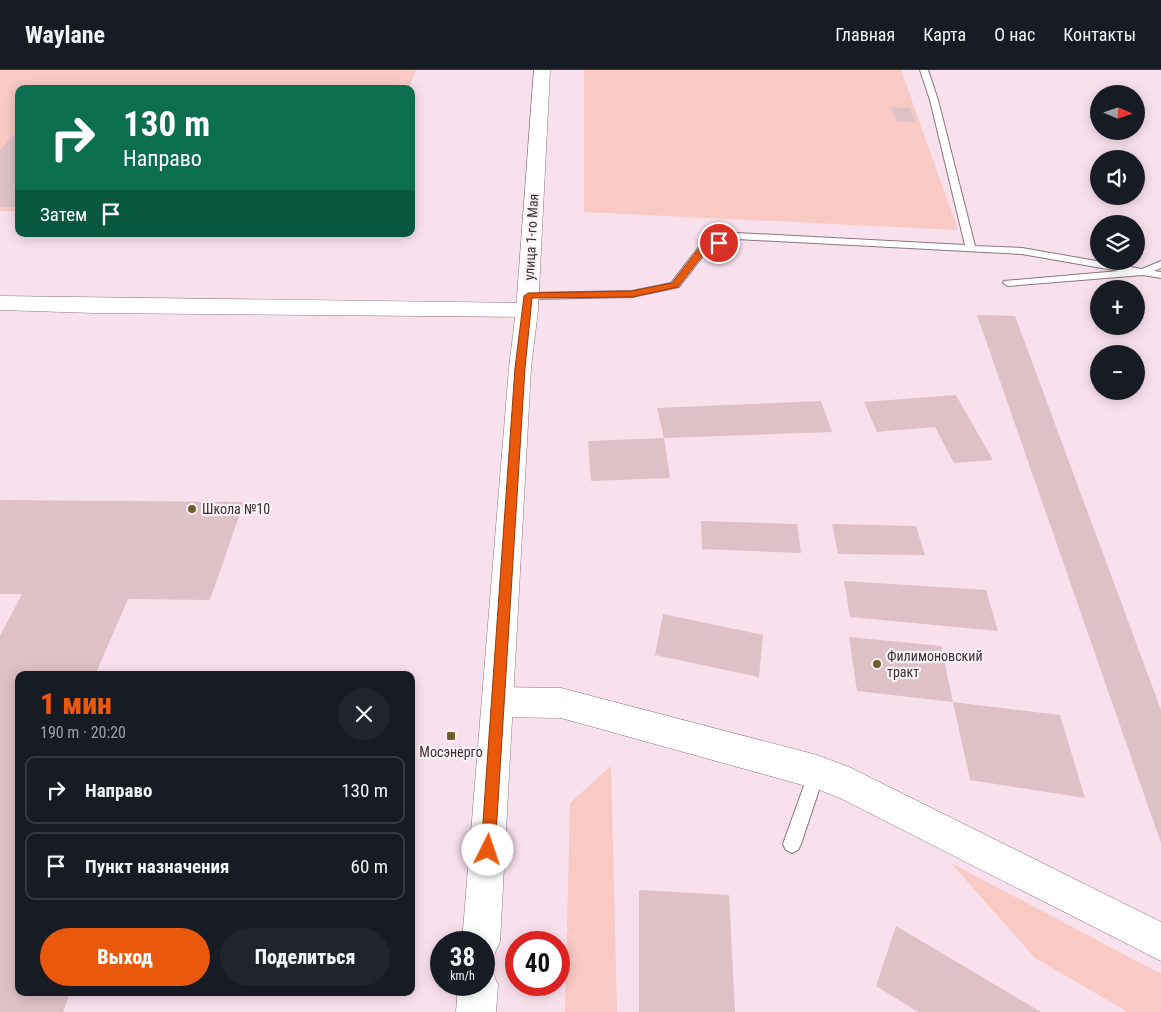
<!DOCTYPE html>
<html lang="ru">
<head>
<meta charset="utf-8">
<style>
  :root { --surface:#171b24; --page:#20242c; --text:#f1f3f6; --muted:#9ea1a6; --line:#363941; --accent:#ea580c }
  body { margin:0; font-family:"Roboto Condensed",sans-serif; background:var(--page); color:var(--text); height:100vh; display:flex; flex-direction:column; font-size:19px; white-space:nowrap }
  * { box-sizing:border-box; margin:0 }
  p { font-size:16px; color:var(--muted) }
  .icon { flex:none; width:28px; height:28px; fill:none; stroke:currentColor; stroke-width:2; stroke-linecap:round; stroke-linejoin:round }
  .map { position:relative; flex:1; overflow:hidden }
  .panel { position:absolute; left:15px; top:601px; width:400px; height:325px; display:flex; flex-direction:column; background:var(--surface); border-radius:10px; box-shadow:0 2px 12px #0003 }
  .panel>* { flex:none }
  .hud { position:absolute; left:15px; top:15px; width:400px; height:152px; border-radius:10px; box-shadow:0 2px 12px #0003; background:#0b6e4f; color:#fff; overflow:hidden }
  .needle { width:32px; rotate:92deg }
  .buttons { position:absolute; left:1090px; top:15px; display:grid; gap:10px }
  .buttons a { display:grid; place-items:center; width:55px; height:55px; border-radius:50%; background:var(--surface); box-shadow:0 2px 12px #0003; font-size:25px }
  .speed { position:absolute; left:430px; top:861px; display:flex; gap:10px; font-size:25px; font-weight:700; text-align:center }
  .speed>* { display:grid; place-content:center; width:65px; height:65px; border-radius:50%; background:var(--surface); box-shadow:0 2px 12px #0003; line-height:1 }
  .speed small { font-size:12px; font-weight:400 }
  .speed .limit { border:8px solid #d22; background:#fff; color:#111 }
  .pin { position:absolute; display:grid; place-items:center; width:42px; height:42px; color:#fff; margin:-21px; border:2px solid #fff; border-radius:50%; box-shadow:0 1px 5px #0007 }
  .me { position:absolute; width:55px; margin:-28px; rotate:4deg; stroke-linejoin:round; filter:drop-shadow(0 0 4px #0008) }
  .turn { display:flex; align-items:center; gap:18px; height:105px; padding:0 25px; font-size:22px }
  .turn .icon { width:65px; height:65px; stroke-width:2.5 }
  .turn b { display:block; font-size:35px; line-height:42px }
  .then { display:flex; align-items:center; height:48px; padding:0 25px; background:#0003; gap:10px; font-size:19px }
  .round { display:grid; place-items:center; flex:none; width:52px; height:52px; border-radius:26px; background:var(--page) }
  .head { display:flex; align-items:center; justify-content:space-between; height:85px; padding:0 25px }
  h1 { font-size:30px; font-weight:800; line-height:38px; color:var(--accent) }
  .button { display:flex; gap:10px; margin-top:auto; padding:10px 25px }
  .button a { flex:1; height:58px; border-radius:30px; background:var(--accent); color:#fff; font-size:20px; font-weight:800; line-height:58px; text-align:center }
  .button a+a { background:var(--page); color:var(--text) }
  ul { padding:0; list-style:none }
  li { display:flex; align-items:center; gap:15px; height:68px; margin:0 10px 8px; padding:0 15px; border:2px solid var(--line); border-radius:10px }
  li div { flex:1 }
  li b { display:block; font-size:19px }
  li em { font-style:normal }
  header { display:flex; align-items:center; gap:30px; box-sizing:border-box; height:70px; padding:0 25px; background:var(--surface); border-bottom:1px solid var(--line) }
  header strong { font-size:24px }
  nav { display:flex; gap:28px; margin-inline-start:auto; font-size:18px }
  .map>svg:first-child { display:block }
</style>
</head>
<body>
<header>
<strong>Waylane</strong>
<nav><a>Главная</a><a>Карта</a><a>О нас</a><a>Контакты</a></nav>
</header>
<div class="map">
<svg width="1161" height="942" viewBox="0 0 1161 942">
  <rect width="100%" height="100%" fill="#f9e0ed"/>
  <path fill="#f9c9c3" d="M 0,0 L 416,0 L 409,19 L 19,19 L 19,141 L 0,141 Z
    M 584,0 L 901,0 L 958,160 L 584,142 Z
    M 611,696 L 617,942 L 565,942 L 570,733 Z
    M 951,793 L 1161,904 L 1161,942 L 1128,942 L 1035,888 Z"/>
  <path fill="#ddc1c6" d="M 891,37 L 910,38 L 916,52 L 897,52 Z
    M 13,65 L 19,65 L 19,137 L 0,137 L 0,80 Z
    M 977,245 L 1015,246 L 1161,640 L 1161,773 Z
    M 956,325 L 993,390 L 954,393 L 935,357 L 877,362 L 864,332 Z
    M 821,331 L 832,362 L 664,368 L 670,408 L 591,411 L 588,371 L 664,368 L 657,338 Z
    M 0,430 L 244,432 L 210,530 L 128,529 L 95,605 L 19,605 L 19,922 L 70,922 L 63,942 L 0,942 L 0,566 L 22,524 L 0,524 Z
    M 701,451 L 797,454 L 801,483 L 702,479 Z
    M 832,454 L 916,456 L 925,485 L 838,484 Z
    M 844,511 L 986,520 L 998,561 L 850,547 Z
    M 663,544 L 763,565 L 759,607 L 655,585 Z
    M 849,567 L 941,576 L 953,632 L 857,621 Z
    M 953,632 L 1060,645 L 1085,728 L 970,710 Z
    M 639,820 L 729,825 L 735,942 L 639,942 Z
    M 896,856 L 1041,942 L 918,942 L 876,916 Z"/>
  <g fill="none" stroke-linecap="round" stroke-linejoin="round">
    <defs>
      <path id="lane" d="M 920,0 L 928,0 L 938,30 L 975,176 L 1022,178 L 1142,199 L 1161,191 L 1161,198 L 1154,201 L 1161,202 L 1161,208 L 1143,205 L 1008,216 L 1003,213 L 1004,211 L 1119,201 L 1022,184 L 737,169 L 706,182 L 679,217 L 632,227 L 528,229 L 523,226 L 528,223 L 632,221 L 671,213 L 698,178 L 736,163 L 965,175 L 930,30 Z
        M 817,694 L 823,696 L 825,702 L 801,774 L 798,780 L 792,783 L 786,780 L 783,774 L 811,696 Z"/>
      <path id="street" d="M 0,226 L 527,233 L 535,235 L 538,240 L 535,245 L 527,247 L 94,243 L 0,240 Z
        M 499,617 L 561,618 L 817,685 L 849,697 L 1161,852 L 1161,891 L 840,728 L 817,719 L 561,648 L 499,647 L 488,643 L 483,632 L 488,621 Z"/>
      <path id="secondary" d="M 534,0 L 550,0 L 538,240 L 531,298 L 500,872 L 494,885 L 484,890 L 484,872 L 462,872 L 509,298 L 516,240 Z
        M 484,898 L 492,901 L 498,915 L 496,942 L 456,942 L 458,915 L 484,915 Z"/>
    </defs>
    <use href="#lane" stroke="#8c7581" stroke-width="2"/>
    <use href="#street" stroke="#8c7581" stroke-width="1"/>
    <use href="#secondary" stroke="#8c7581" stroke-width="1"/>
    <use href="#lane" fill="#fff" fill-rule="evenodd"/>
    <use href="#street" fill="#fff" fill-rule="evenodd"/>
    <use href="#secondary" fill="#fff" fill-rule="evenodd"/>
  </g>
  <path fill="#ea580c" stroke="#983908" d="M 719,171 L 722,171 L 722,175 L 705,182 L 678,217 L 632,227 L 532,228 L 525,298 L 495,780 L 493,785 L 488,787 L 483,785 L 481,780 L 515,298 L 524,226 L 528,223 L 632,221 L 672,213 L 699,178 Z"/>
  <g fill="#715e2d" stroke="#fcf2f7" stroke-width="2">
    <circle cx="192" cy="439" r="5"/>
    <circle cx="877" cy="594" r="5"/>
    <rect x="446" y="661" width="10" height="10" rx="2.5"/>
  </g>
  <g text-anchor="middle" stroke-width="4.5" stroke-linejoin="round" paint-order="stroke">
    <g font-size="14" fill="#393035" stroke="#fcf2f7">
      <text transform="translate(531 167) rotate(-87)" y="5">улица 1-го Мая</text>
    </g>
    <g font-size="14" fill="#393035" stroke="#fcf2f7" text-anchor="start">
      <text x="202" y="444">Школа №10</text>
      <text x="887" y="591">Филимоновский<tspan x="887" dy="16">тракт</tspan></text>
      <text x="451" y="687" text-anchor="middle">Мосэнерго</text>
    </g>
  </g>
</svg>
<div class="buttons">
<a><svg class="needle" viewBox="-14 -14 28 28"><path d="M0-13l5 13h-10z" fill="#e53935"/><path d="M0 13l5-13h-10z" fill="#9ea1a6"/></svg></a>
<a><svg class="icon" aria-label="sound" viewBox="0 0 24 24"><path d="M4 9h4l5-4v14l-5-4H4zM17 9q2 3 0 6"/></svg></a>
<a><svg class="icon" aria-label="layers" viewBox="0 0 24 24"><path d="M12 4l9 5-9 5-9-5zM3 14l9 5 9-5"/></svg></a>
<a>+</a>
<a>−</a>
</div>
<div class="speed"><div>38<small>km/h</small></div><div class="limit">40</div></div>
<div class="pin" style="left:719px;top:173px;background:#d93025"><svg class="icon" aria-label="arrive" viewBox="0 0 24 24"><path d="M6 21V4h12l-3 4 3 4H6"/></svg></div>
<svg class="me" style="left:488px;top:780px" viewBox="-20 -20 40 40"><circle r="19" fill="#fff"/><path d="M0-13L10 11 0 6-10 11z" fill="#ea580c"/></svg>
<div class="hud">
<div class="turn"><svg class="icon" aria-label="right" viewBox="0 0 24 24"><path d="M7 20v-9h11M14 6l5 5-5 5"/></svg><div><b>130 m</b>Направо</div></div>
<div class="then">Затем<svg class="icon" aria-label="arrive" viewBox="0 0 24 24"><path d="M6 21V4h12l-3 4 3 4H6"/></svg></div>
</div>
<section class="panel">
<div class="head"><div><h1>1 мин</h1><p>190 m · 20:20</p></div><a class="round"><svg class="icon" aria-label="close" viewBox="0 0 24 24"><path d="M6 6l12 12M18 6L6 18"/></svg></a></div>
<ul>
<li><svg class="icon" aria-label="right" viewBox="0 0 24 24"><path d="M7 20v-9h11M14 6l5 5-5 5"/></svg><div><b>Направо</b></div><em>130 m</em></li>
<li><svg class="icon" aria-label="arrive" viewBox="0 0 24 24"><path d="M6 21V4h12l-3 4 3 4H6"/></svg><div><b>Пункт назначения</b></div><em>60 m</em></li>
</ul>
<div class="button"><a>Выход</a><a>Поделиться</a></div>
</section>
</div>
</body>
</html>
